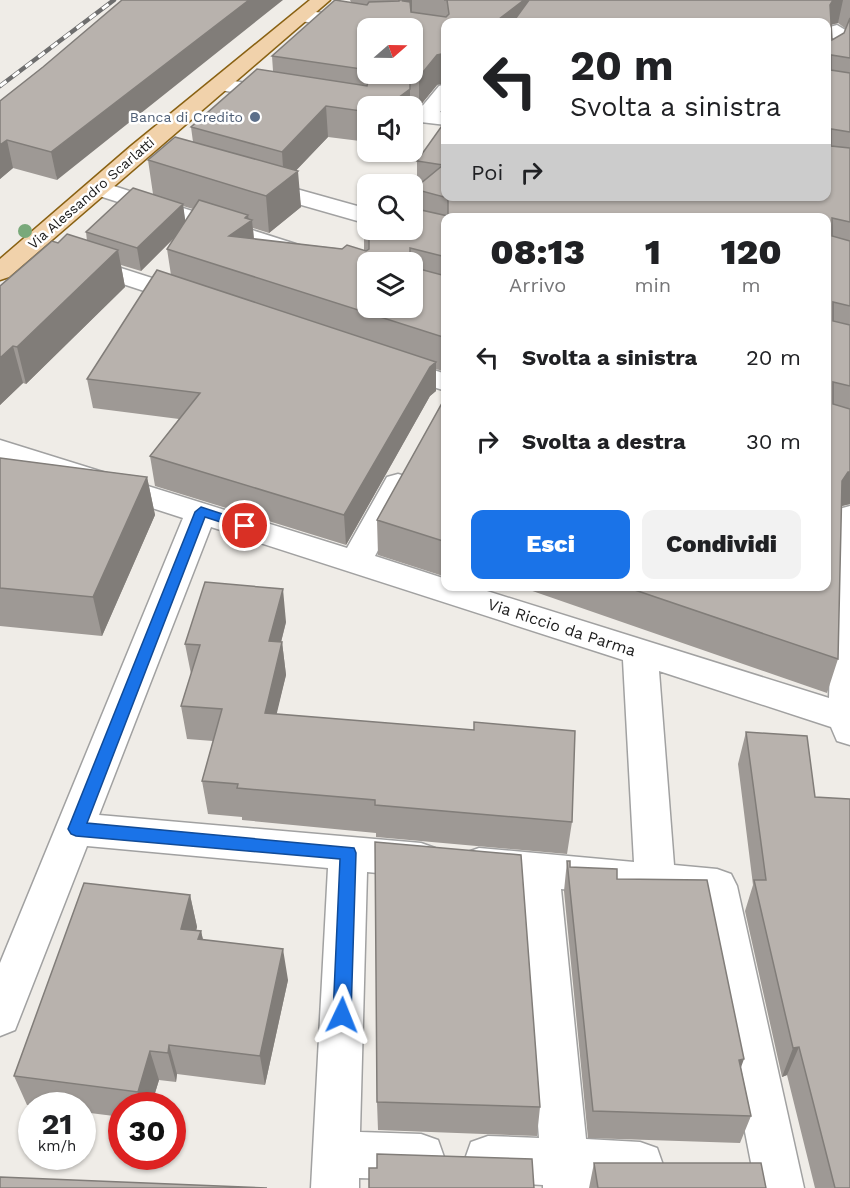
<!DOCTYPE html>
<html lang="it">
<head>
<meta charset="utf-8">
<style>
  :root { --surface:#fff; --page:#f2f2f2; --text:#202124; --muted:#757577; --accent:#1a73e8 }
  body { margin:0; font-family:"Work Sans",sans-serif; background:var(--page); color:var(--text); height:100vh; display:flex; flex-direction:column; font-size:22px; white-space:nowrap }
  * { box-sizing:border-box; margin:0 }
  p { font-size:20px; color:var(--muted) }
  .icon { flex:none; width:33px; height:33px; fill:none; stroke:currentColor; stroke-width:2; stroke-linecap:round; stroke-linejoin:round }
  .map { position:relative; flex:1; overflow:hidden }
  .panel { position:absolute; left:441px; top:213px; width:390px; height:378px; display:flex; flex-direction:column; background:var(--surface); border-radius:12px; box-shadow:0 2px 4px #0004 }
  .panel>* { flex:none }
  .hud { position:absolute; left:441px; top:18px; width:390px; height:183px; border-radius:12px; box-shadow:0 2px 4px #0004; background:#fff; color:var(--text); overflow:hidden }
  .needle { width:39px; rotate:70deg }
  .tools { position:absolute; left:357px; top:18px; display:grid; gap:12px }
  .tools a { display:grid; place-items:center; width:66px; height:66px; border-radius:12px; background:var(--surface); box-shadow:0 2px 4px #0004; font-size:30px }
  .speed { position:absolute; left:18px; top:1092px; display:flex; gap:12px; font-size:30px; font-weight:700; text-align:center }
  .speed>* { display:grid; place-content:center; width:78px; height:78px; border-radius:50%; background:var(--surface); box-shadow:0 2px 4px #0004; line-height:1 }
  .speed small { font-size:15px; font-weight:400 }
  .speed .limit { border:9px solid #d22; background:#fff; color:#111 }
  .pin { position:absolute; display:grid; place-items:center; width:51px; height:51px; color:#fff; margin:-26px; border:3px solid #fff; border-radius:50%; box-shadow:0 2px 6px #0007 }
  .me { position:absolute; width:66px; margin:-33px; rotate:2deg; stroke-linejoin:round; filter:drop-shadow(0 0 4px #0008) }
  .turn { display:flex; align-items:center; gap:21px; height:126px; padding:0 30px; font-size:27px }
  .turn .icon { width:78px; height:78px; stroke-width:2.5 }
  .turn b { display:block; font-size:42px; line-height:51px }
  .then { display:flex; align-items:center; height:57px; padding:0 30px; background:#0003; gap:12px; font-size:22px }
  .eta { display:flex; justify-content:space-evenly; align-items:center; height:102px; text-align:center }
  .eta b { font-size:36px; font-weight:800; line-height:42px }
  .button { display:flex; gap:12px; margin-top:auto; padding:12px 30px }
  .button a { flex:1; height:69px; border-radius:12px; background:var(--accent); color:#fff; font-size:24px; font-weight:800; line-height:69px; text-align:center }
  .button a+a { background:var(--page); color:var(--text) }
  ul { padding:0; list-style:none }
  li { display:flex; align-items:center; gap:18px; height:84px; padding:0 30px }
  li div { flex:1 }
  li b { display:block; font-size:22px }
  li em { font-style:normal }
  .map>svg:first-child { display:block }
</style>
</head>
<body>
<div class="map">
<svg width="850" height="1188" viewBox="0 0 850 1188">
  <rect width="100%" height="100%" fill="#efece7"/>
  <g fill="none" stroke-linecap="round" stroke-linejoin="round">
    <defs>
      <path id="street" d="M 301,10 L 388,22 L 398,28 L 368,28 L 368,31 L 294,20 L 292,16 Z
        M 837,25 L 847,31 L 836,61 L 826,67 L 826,33 L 830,27 Z
        M 221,79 L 368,102 L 378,106 L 368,106 L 368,114 L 214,89 L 211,85 L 214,81 Z
        M 446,84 L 446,105 L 440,112 L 446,113 L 446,125 L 412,121 L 412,109 L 420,109 L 439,86 Z
        M 257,178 L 368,209 L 368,224 L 249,190 L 245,185 L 249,180 Z
        M 98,181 L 368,267 L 368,282 L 90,193 L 86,188 L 90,183 Z
        M 80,255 L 199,293 L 203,298 L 199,303 L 190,306 L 71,267 L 68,262 L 71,257 Z
        M 393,357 L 446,374 L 446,391 L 383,371 L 379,365 L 383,359 Z
        M 0,440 L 347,548 L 387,477 L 398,474 L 409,477 L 413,484 L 375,556 L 446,579 L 446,586 L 471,586 L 829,698 L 834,516 L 839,509 L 850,506 L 850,745 L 837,741 L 831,727 L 659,671 L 674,865 L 717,869 L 731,874 L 737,886 L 804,1188 L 756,1188 L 700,902 L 561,889 L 586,1139 L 640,1142 L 657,1148 L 663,1165 L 657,1182 L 641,1188 L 543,1188 L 543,1185 L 488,1182 L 471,1176 L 465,1159 L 471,1142 L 488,1136 L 539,1138 L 520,886 L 479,882 L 465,877 L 459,865 L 465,853 L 479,848 L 634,862 L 623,660 L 211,527 L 99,815 L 421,843 L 435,848 L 441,860 L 435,872 L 421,877 L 367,872 L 360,1132 L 421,1134 L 438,1140 L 444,1157 L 438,1174 L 421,1180 L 359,1178 L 359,1188 L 311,1188 L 328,868 L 87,846 L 15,1030 L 0,1036 L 0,963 L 183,518 L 0,459 Z"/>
      <path id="primary" d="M 310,0 L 330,0 L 9,277 L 0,280 L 0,259 L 131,146 Z"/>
    </defs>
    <use href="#street" stroke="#a1a1a1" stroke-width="3"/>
    <use href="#primary" stroke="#896112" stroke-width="3"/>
    <use href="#street" fill="#fff" fill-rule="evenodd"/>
    <use href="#primary" fill="#f1d2ab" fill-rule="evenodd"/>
    <defs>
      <path id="rail" d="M 0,86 L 114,0"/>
    </defs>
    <use href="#rail" stroke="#6e6e6e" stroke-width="4.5"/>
    <use href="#rail" stroke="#fff" stroke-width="3" stroke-dasharray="8" stroke-linecap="butt"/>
  </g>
  <circle fill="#79a97a" cx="25" cy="231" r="7"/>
  <path fill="#9e9995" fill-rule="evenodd" d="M 350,0 L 850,0 L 850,504 L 841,506 L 838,659 L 827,693 L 518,586 L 826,586 L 446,218 L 446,372 L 436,369 L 436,391 L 430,396 L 346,545 L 155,486 L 150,456 L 179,419 L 93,408 L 87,379 L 171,275 L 167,249 L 174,238 L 141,271 L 121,265 L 125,287 L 26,384 L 23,383 L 0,405 L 0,286 L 58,243 L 87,241 L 86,232 L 153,194 L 148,160 L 193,142 L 191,127 L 273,71 L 272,56 L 351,2 ZM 446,22 L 826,22 L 826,196 L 446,196 L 446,120 L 417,161 L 417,187 L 414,189 L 414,208 L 364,231 L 364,251 L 254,239 L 253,228 L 269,233 L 301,207 L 296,170 L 328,137 L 368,142 L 368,106 L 419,107 L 437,85 ZM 838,23 L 846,29 L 844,33 L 832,40 L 831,25 ZM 368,28 L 412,74 L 368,74 ZM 183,206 L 193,209 L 185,221 ZM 368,262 L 412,262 L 412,308 Z
    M 43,67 L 57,180 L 13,168 L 0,179 L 0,101 Z
    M 446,396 L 446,577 L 378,555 L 377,520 Z
    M 0,458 L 147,477 L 155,515 L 102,636 L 0,626 Z
    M 286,622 L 281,642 L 282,642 L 286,675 L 276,714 L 572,822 L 567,854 L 376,837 L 376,833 L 242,820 L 242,817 L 208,814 L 202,781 L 213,741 L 187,739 L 181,706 L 191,674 L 185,644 Z
    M 746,732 L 850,1188 L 815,1188 L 787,1075 L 782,1077 L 745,911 L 753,885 L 738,764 Z
    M 567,861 L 570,867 L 617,879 L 741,1068 L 751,1116 L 740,1143 L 588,1138 L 564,891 Z
    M 190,895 L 197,927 L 196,931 L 201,931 L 203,940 L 288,980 L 265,1085 L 177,1074 L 176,1082 L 159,1080 L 151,1106 L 122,1106 L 122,1117 L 82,1112 L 82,1106 L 27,1105 L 14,1076 Z
    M 377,1102 L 540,1107 L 537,1136 L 378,1130 Z
    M 594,1163 L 766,1188 L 589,1188 Z"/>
  <path fill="#817d79" d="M 249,0 L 283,0 L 57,180 L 51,152 Z
    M 404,0 L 412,0 L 412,24 L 404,26 Z
    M 524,0 L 534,0 L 530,22 L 495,22 Z
    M 833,0 L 843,0 L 838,23 L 829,25 L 830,5 Z
    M 446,53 L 446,83 L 437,85 L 419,107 L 419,77 L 437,55 Z
    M 410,77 L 410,106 L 387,106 Z
    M 326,106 L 328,137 L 289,178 L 298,171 L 301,207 L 269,233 L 266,196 L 284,182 L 282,152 Z
    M 7,140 L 13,168 L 0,179 L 0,145 Z
    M 183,204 L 186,226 L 141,271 L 137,248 Z
    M 248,215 L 249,222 L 252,220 L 255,252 L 229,236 Z
    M 118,250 L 125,287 L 26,384 L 17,347 Z
    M 13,346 L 23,383 L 0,405 L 0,358 Z
    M 436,362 L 436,391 L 430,396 L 346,545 L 344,515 L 430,367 Z
    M 848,472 L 850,472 L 850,504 L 838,507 L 842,481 Z
    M 147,477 L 155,515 L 102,636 L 93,597 Z
    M 283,589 L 286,622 L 273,674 L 269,641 Z
    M 282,642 L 286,675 L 269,746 L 265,713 Z
    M 190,895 L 197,927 L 188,960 L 181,929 Z
    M 201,931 L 208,962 L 198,939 Z
    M 283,949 L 288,980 L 265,1085 L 260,1056 Z
    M 169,1045 L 177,1074 L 176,1082 L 168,1053 Z
    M 799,1047 L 787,1075 L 782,1077 L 793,1048 Z
    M 150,1051 L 159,1080 L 151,1106 L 142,1106 L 138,1092 Z
    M 744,1059 L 734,1087 L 739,1060 Z"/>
  <path fill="#b8b2ad" stroke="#817d79" stroke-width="1.5" d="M 122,0 L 249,0 L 51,152 L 7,140 L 0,145 L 0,101 L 43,67 Z
    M 335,0 L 367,5 L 369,2 L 399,1 L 399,0 L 404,0 L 403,1 L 410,2 L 411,12 L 446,17 L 449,14 L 447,0 L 444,0 L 524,0 L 495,22 L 446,22 L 446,53 L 437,55 L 419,77 L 410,77 L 410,89 L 387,106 L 368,106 L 368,112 L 326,106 L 282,152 L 191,127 L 257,69 L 367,86 L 369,78 L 379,78 L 378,74 L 377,74 L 412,74 L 412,28 L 368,28 L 368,70 L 272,56 Z
    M 529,0 L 833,0 L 830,5 L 832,40 L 844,33 L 850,18 L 850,58 L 831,55 L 831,70 L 850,73 L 850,132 L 831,129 L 831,146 L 850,148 L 850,222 L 832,218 L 832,236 L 850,241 L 850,306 L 833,302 L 833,321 L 850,325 L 850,386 L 833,382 L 833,404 L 850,409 L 850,472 L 848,472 L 842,481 L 838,659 L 623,586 L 826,586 L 826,218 L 446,218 L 446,257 L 410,248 L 410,262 L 368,262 L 368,308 L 412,308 L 412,267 L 446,276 L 446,338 L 167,249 L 199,200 L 248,215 L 245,218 L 252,220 L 229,236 L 342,249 L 347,245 L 366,251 L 369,249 L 369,235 L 364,231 L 368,228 L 368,230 L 412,230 L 412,208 L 448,216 L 448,198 L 414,189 L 443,165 L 417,161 L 446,120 L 446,196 L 826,196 L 826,22 L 513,22 Z
    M 175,137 L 298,171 L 266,196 L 148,160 Z
    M 133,188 L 183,204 L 137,248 L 86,232 Z
    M 67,234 L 118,250 L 17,347 L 13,346 L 0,358 L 0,286 L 52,241 L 58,243 Z
    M 157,270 L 436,362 L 430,367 L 344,515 L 150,456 L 200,393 L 87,379 Z
    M 446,396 L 446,542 L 377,520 Z
    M 0,458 L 147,477 L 93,597 L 0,588 Z
    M 205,582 L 283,589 L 269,641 L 282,642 L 265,713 L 474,730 L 474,722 L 575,731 L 572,822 L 375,805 L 375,800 L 237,788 L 238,784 L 202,781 L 222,709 L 181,706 L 200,645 L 185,644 Z
    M 746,732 L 807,736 L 815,797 L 850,799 L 850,1188 L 835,1188 L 799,1047 L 793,1048 L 754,880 L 766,880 Z
    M 375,842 L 521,855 L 540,1107 L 377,1102 Z
    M 567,861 L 570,861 L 570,867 L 617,869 L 617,879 L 707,880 L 744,1059 L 739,1060 L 751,1116 L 593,1111 Z
    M 84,883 L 190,895 L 181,929 L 201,931 L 198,939 L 283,949 L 260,1056 L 169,1045 L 168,1053 L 150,1051 L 138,1092 L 14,1076 Z
    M 377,1154 L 532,1159 L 534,1188 L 369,1188 L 369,1168 L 377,1168 Z
    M 594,1163 L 761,1163 L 766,1188 L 598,1188 Z
    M 0,1177 L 267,1188 L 0,1188 Z"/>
  <path fill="#1a73e8" stroke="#114b97" stroke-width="1.5" d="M 201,507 L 250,523 L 252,526 L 245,530 L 205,517 L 87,823 L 354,848 L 356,853 L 351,1015 L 348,1021 L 342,1023 L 336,1021 L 333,1015 L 340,859 L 76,836 L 71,834 L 68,829 L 195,512 Z"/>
  <circle fill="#5c6f8a" stroke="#fff" stroke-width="2" cx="255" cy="117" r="6"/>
  <g text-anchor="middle" stroke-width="5" stroke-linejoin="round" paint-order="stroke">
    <g font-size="14" fill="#4e5e75" stroke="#fff" text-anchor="end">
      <text x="243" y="122">Banca di Credito</text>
    </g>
    <g font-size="14" fill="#202020" stroke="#fff">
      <text transform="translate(91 193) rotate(-41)" y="5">Via Alessandro Scarlatti</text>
    </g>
    <g font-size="16" fill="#202020" stroke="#fff">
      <text transform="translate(562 627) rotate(18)" y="6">Via Riccio da Parma</text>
    </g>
  </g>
</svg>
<div class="tools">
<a><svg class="needle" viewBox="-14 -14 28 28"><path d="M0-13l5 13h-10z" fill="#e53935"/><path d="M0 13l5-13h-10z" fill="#757577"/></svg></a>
<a><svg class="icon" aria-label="sound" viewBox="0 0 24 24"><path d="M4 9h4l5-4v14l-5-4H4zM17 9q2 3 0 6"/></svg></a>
<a><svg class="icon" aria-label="search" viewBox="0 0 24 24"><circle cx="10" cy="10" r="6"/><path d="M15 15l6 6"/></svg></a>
<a><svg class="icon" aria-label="layers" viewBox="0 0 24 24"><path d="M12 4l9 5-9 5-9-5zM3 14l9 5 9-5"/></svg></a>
</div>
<div class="speed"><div>21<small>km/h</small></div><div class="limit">30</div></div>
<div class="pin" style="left:245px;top:526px;background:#d93025"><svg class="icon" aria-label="arrive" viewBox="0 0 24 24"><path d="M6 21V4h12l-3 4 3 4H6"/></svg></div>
<svg class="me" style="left:342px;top:1015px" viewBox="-20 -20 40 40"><path d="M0-17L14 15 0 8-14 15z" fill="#1a73e8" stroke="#fff" stroke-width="4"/></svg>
<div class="hud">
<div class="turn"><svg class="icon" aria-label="left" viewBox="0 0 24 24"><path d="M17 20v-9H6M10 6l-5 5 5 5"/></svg><div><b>20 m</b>Svolta a sinistra</div></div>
<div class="then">Poi<svg class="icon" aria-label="right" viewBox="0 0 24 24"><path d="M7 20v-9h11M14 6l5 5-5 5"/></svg></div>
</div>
<section class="panel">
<div class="eta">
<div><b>08:13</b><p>Arrivo</p></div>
<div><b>1</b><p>min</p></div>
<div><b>120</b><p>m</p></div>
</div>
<ul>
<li><svg class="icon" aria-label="left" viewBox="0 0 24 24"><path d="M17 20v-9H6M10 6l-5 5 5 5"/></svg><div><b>Svolta a sinistra</b></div><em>20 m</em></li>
<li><svg class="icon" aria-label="right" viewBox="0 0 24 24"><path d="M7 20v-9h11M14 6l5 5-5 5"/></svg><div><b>Svolta a destra</b></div><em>30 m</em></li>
</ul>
<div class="button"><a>Esci</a><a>Condividi</a></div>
</section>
</div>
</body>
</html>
